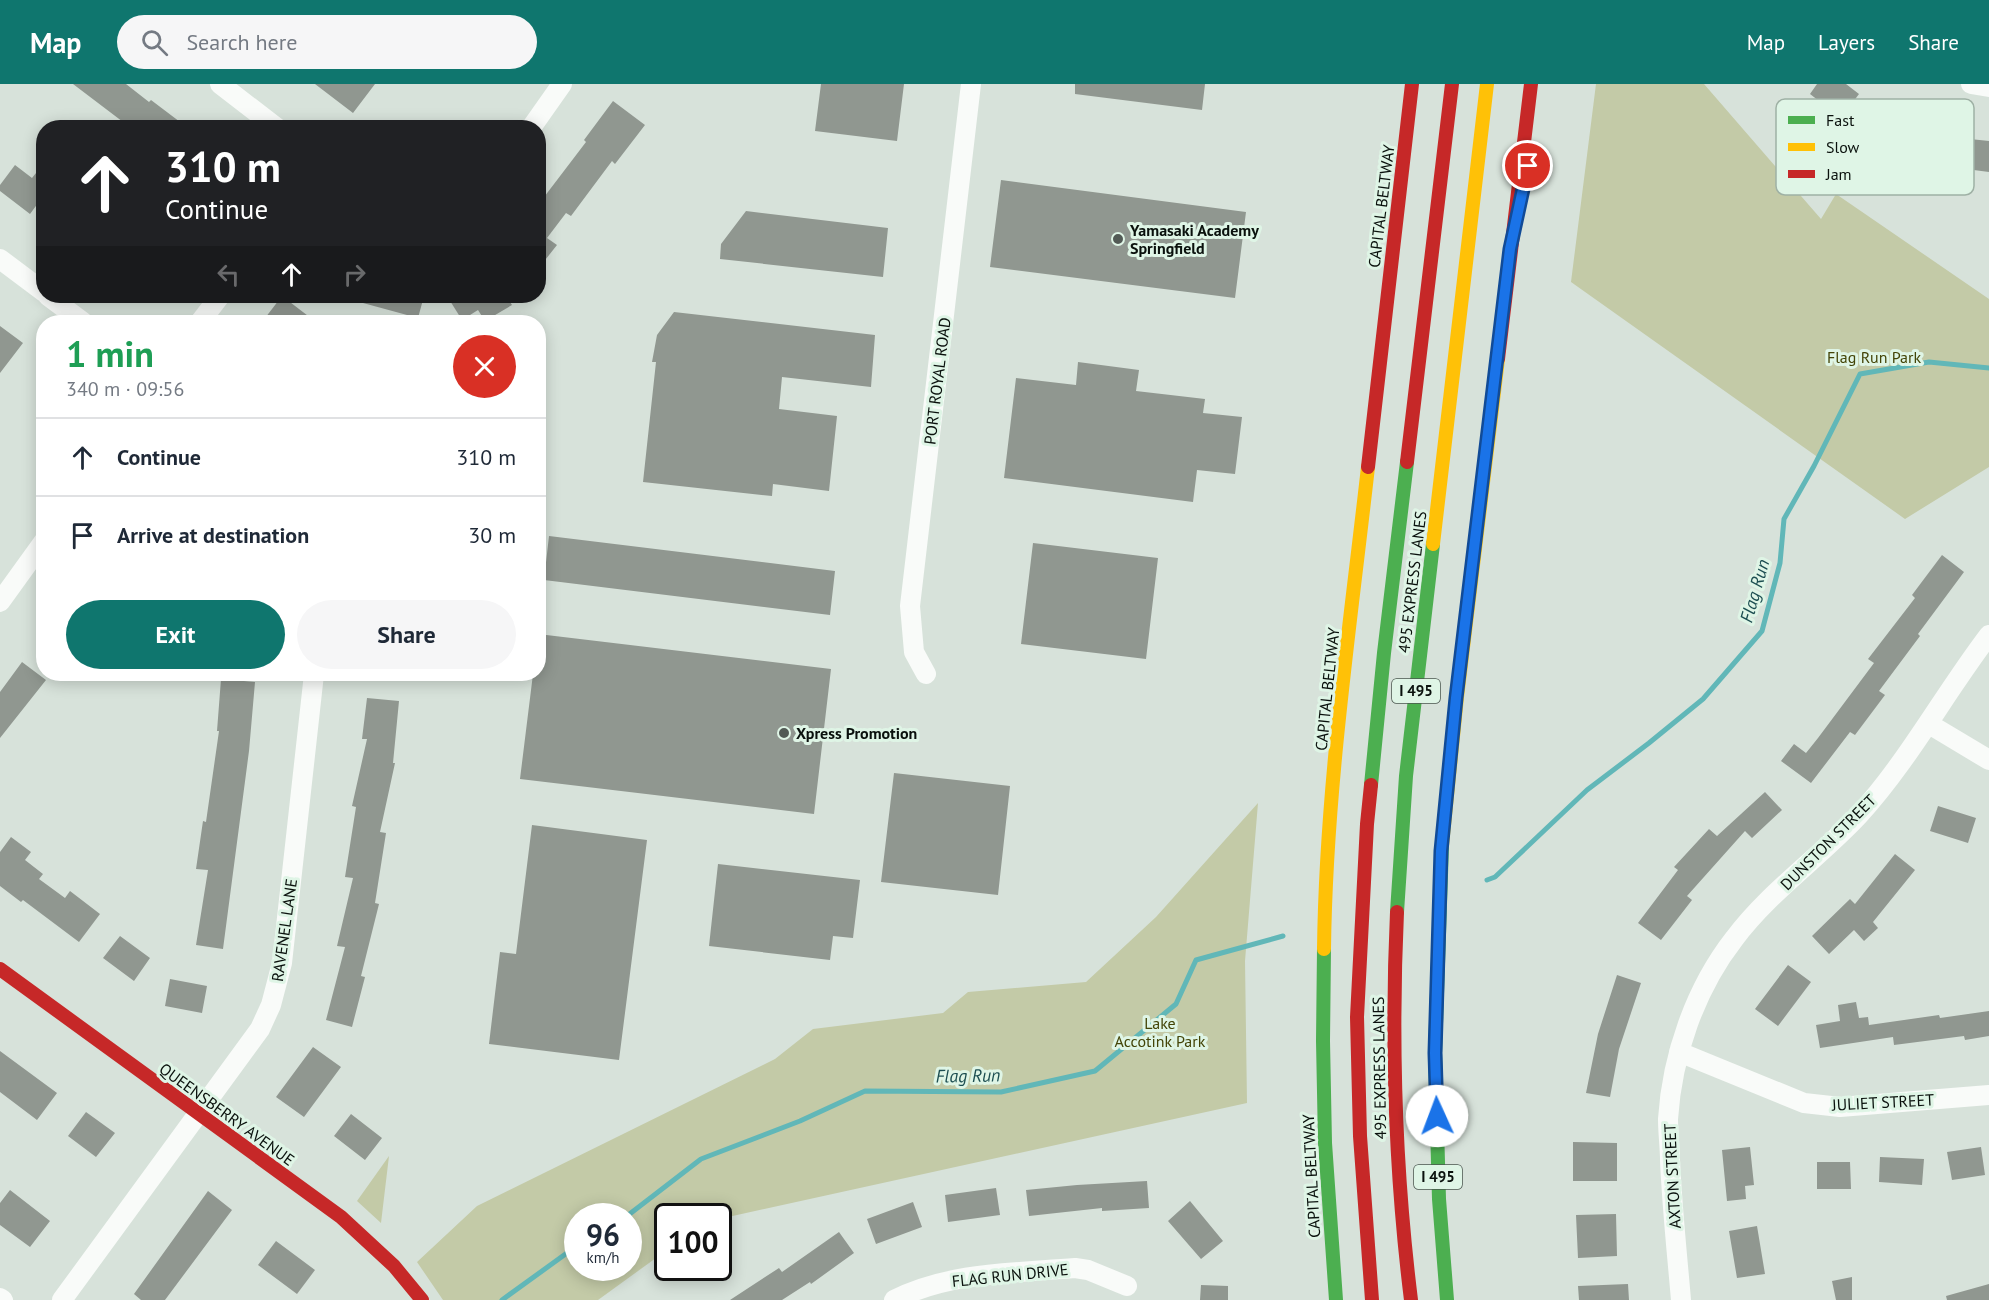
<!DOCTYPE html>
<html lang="en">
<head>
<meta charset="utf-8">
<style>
  :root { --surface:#fff; --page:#f6f6f7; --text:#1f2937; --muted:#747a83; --line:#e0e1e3; --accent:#0f766e }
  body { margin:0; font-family:"PT Sans",sans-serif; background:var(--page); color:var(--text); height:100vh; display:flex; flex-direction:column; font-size:22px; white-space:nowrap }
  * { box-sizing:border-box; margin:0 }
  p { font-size:20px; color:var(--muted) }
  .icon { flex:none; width:33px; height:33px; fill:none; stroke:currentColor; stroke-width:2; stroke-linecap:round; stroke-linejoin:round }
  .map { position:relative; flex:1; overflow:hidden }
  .drawer { position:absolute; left:36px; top:231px; width:510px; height:366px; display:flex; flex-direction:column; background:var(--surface); border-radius:24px; box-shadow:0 3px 15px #0003 }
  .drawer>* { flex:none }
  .banner { position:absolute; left:36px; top:36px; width:510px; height:183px; border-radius:24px; box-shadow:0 3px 15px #0003; background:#202124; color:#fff; overflow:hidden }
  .speed { position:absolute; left:564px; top:1119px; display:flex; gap:12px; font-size:30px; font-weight:700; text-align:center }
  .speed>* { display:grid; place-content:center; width:78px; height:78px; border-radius:50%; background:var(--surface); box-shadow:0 3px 15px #0003; line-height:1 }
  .speed small { font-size:15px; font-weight:400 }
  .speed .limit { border:3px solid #111; border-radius:9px; background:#fff; color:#111 }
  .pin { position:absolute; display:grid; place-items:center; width:51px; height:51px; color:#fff; margin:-26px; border:3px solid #fff; border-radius:50%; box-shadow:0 2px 6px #0007 }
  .me { position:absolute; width:66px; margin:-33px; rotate:358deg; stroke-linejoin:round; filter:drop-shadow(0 0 4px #0008) }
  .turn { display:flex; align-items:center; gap:21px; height:126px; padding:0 30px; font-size:27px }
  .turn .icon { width:78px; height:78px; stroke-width:2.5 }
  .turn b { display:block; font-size:42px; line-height:51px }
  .lanes { display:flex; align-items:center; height:57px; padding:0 30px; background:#0003; justify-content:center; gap:30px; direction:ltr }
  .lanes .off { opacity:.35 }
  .round { display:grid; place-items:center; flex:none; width:63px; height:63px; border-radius:32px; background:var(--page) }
  .headline { display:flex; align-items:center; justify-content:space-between; height:102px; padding:0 30px }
  h1 { font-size:36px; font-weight:700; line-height:45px; color:#1e9e55 }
  .button { display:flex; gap:12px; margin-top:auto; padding:12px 30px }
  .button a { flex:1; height:69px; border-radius:36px; background:var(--accent); color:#fff; font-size:24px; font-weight:700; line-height:69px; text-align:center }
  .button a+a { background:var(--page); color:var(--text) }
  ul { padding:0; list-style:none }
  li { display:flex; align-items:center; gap:18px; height:78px; padding:0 30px; border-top:2px solid var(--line) }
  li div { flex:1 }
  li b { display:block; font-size:22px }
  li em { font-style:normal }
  header { display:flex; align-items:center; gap:36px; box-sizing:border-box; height:84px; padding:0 30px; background:var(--accent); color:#fff }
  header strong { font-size:28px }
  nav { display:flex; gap:33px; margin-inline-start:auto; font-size:21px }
  .search { width:420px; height:54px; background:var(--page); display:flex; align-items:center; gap:15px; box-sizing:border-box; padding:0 21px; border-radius:33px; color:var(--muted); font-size:22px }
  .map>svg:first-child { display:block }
</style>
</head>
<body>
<header>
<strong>Map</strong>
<div class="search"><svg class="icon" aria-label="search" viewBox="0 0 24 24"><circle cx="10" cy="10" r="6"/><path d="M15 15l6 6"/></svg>Search here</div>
<nav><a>Map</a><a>Layers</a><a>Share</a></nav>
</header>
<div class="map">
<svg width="1989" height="1216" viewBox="0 0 1989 1216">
  <rect width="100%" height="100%" fill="#d7e2da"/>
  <path fill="#c3caa7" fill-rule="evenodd" d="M 1596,0 L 1704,0 L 1821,135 L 1836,110 L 1989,215 L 1989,383 L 1905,435 L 1571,198 Z
    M 1258,719 L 1245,877 L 1247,1019 L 719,1135 L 718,1132 L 668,1132 L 667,1166 L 598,1216 L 443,1216 L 417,1178 L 477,1122 L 775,975 L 813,945 L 943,929 L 968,908 L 1086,898 L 1156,833 ZM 578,1132 L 628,1132 L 628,1184 L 578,1184 Z
    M 389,1072 L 381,1139 L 357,1117 Z"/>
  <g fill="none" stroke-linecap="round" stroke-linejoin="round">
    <path stroke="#61b7b8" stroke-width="5" d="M 1487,796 L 1495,793 L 1587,706 L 1649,659 L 1703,615 L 1762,547 L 1780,479 L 1784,435 L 1814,382 L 1860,290 L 1929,278 L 1989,284
      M 627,1132 L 701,1075 L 800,1037 L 865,1007 L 1001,1008 L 1095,987 L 1176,920 L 1196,876 L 1283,852
      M 502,1216 L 578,1161"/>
  </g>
  <path fill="#909790" d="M 73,0 L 126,0 L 149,18 L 151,16 L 188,44 L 131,44 Z
    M 315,0 L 375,0 L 353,29 Z
    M 821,0 L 904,0 L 897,57 L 815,47 Z
    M 1075,0 L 1205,0 L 1202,26 L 1075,10 Z
    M 1817,0 L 1846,0 L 1859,10 L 1841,34 L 1810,10 Z
    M 613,17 L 645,41 L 615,80 L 612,77 L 571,132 L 566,129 L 547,154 L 557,161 L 538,185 L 538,121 L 586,58 L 584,56 Z
    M 1970,55 L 1989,57 L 1989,88 L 1966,85 Z
    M 44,79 L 44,111 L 30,130 L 0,107 L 0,101 L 15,81 L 32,94 Z
    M 1001,96 L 1246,128 L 1235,214 L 990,183 Z
    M 746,127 L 888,144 L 883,193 L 720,175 L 721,160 Z
    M 282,212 L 316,238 L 262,238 Z
    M 353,212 L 424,212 L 418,234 L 352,216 Z
    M 447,212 L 506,212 L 512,221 L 485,237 L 478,226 L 462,236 Z
    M 674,228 L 875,251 L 871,303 L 782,293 L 779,325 L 837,332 L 829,407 L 773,400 L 772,412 L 643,398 L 656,278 L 652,278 L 657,251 Z
    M 0,242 L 23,259 L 0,289 Z
    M 1078,278 L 1139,286 L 1136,307 L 1205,315 L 1203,329 L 1242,333 L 1235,390 L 1197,386 L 1193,418 L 1004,394 L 1016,294 L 1076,301 Z
    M 549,452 L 835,487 L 830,531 L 544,496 Z
    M 1033,459 L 1158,474 L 1146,575 L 1021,560 Z
    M 1942,471 L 1964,488 L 1918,550 L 1920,552 L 1879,607 L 1885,611 L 1855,651 L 1850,648 L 1811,699 L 1781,677 L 1794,660 L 1806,669 L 1818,654 L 1874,579 L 1868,575 L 1915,514 L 1912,511 Z
    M 538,550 L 831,585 L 814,730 L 520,695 L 533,590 L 538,590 Z
    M 22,578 L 46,596 L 0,654 L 0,608 Z
    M 221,595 L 255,598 L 249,667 L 223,865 L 196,861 L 208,786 L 196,785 L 203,737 L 206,738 L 219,647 L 217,647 Z
    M 367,614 L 399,617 L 393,679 L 395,679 L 380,748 L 386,749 L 375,819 L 379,820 L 361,892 L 365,893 L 352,943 L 326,936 L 345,863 L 337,862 L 353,794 L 345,793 L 356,723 L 352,722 L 367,655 L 362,655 Z
    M 894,689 L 1010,702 L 998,811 L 881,798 Z
    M 1765,708 L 1782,726 L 1752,754 L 1745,747 L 1687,812 L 1692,816 L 1661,856 L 1638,839 L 1678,786 L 1674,783 L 1709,745 L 1717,752 Z
    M 1938,722 L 1976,734 L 1968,759 L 1930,747 Z
    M 532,741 L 647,756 L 619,976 L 489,960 L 500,868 L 516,870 Z
    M 11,753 L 31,768 L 25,776 L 43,790 L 39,795 L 65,814 L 70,807 L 100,830 L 79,858 L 23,816 L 21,818 L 0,802 L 0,768 Z
    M 1895,770 L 1915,786 L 1873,838 L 1878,844 L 1864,857 L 1854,846 L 1829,870 L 1812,852 L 1850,815 L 1855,820 Z
    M 718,780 L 860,796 L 853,854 L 833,852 L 830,876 L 709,862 Z
    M 120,852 L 150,874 L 134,897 L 103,874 Z
    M 1788,881 L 1811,898 L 1778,942 L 1755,925 Z
    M 1617,891 L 1641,899 L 1619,965 L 1610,1013 L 1586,1009 L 1598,950 Z
    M 170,895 L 207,902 L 202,929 L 165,922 Z
    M 1856,918 L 1859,934 L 1868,933 L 1869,941 L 1939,931 L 1940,934 L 1989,927 L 1989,952 L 1965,956 L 1964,952 L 1894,961 L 1893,953 L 1820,964 L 1816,941 L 1840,937 L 1838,921 Z
    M 313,963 L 341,983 L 304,1033 L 276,1013 Z
    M 0,967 L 57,1009 L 37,1036 L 0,1008 Z
    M 86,1028 L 115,1049 L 96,1073 L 68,1052 Z
    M 351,1030 L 382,1054 L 365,1076 L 334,1052 Z
    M 1573,1058 L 1617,1059 L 1617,1097 L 1573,1097 Z
    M 1750,1063 L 1754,1101 L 1745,1102 L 1746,1115 L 1727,1117 L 1722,1066 Z
    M 1981,1063 L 1985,1091 L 1952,1096 L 1947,1068 Z
    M 1880,1073 L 1924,1075 L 1922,1101 L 1879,1098 Z
    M 1817,1078 L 1850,1078 L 1851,1105 L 1817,1105 Z
    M 1147,1097 L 1149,1124 L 1102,1127 L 1102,1124 L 1029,1132 L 1026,1106 L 1077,1101 Z
    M 996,1104 L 1000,1131 L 948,1138 L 945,1111 Z
    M 10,1106 L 50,1137 L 30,1163 L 0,1141 L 0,1119 Z
    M 208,1107 L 232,1126 L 165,1216 L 141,1216 L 134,1210 Z
    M 1190,1117 L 1223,1157 L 1201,1175 L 1168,1137 Z
    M 913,1118 L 922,1143 L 876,1160 L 867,1135 Z
    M 1616,1130 L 1617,1172 L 1578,1174 L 1576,1131 Z
    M 1757,1142 L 1765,1190 L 1737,1194 L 1729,1147 Z
    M 839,1148 L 854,1169 L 811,1200 L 810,1198 L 782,1216 L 730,1216 L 779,1184 L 782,1188 Z
    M 276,1157 L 315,1186 L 297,1210 L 258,1181 Z
    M 1852,1193 L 1852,1216 L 1836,1216 L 1832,1197 Z
    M 1628,1200 L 1629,1216 L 1579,1216 L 1578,1202 Z
    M 1989,1200 L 1989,1216 L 1947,1216 L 1946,1212 Z
    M 1201,1201 L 1228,1202 L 1228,1216 L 1200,1216 Z"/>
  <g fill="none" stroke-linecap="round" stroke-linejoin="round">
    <path stroke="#f9fbf9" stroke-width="20" d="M 220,0 L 277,44
      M 1971,0 L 1989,3
      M 531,44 L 562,0
      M 0,175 L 44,208
      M 48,212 L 83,238
      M 200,238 L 220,212
      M 0,518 L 44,457
      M 926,590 L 914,568 L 910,522 L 971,0
      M 1929,640 L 1989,676
      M 1679,968 L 1804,1019 L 1840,1023 L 1989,1011
      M 0,1214 L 3,1216
      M 62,1216 L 260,945 L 271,921 L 282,879 L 314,590
      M 894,1216 C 949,1188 1014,1189 1075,1184 L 1088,1186 L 1127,1202
      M 1681,1216 C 1677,1169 1672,1123 1670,1076 C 1670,1063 1668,1049 1668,1035 C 1672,972 1695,905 1734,855 C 1769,808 1819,774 1859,731 C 1909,676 1944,610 1989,551"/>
    <path stroke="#4caf50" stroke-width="14" d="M 1371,701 L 1384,569 L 1407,378
      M 1442,761 L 1435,969 L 1439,1115 L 1447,1216
      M 1397,828 L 1406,692 L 1433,460
      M 1324,865 L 1323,957 L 1325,1059 L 1336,1216"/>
    <path stroke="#ffc107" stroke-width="14" d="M 1433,460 L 1487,0
      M 1442,761 L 1457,613 L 1498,275
      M 1324,865 C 1326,704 1350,543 1368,383"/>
    <path stroke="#c62828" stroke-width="14" d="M 1498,275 L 1531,0
      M 1407,378 L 1452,0
      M 1368,383 L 1412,0
      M 1371,701 L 1367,740 L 1357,933 L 1360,1052 L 1372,1216
      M 1397,828 C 1391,958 1395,1087 1411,1216
      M 0,885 L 341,1133 L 394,1182 L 422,1216"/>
  </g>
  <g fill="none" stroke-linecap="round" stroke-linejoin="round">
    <defs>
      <path id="route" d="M 1437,1032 L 1435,969 L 1441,767 L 1456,614 L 1510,165 L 1528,82"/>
    </defs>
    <use href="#route" stroke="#114b97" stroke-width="15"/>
    <use href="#route" stroke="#1a73e8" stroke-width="10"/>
  </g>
  <g fill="#525a55" stroke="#dff5e6" stroke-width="2">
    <circle cx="1118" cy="155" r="6"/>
    <circle cx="784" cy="649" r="6"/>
  </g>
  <g text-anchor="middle" stroke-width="6" stroke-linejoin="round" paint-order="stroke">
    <g fill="#dff5e6" stroke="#4a554e" stroke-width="1.5">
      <rect x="1392" y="595" width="48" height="24" rx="4.5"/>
      <rect x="1414" y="1081" width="48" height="24" rx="4.5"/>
    </g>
    <g font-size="15" font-weight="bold" fill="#0a110d">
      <text x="1416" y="612">I 495</text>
      <text x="1438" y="1098">I 495</text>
    </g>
    <g font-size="16" fill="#0a110d" stroke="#dff5e6">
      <text transform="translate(1381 122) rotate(-83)" y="6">CAPITAL BELTWAY</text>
      <text transform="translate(937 297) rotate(-83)" y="6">PORT ROYAL ROAD</text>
      <text transform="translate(1412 498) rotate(-83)" y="6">495 EXPRESS LANES</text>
      <text transform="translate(1327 605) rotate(-84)" y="6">CAPITAL BELTWAY</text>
      <text transform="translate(1828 758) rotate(-45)" y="6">DUNSTON STREET</text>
      <text transform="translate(284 846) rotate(-82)" y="6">RAVENEL LANE</text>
      <text transform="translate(1379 984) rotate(-91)" y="6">495 EXPRESS LANES</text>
      <text transform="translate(1883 1018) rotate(-3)" y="6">JULIET STREET</text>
      <text transform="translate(227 1030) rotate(36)" y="6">QUEENSBERRY AVENUE</text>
      <text transform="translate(1311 1092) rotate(-93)" y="6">CAPITAL BELTWAY</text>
      <text transform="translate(1672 1092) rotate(-93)" y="6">AXTON STREET</text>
      <text transform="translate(1010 1191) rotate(-6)" y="6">FLAG RUN DRIVE</text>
    </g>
    <g font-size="16" font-weight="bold" fill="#0a110d" stroke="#dff5e6" text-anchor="start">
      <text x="1130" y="152">Yamasaki Academy<tspan x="1130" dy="18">Springfield</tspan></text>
      <text x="796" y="655">Xpress Promotion</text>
    </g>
    <g font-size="16" fill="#434407" stroke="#dff5e6">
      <text x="1874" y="279">Flag Run Park</text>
      <text x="1160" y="945">Lake<tspan x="1160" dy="18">Accotink Park</tspan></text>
    </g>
    <g font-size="18" font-style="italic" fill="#1d4e51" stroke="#dff5e6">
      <text transform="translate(1755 507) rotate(-74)" y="6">Flag Run</text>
      <text transform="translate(968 992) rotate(-1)" y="6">Flag Run</text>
    </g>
  </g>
  <rect x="1776" y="15" width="198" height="96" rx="9" fill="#dff5e6" stroke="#9fb1a5" stroke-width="1.5"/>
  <rect x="1788" y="32" width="27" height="8" fill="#4caf50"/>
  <rect x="1788" y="59" width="27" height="8" fill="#ffc107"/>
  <rect x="1788" y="86" width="27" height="8" fill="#c62828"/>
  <g font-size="16" fill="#0a110d">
    <text x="1826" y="42">Fast</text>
    <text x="1826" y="69">Slow</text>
    <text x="1826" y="96">Jam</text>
  </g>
</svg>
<div class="speed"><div>96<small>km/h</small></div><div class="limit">100</div></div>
<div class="pin" style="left:1528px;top:82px;background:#d93025"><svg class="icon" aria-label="arrive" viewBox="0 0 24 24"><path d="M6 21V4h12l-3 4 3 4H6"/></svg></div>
<svg class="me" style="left:1437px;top:1032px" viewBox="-20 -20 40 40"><circle r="19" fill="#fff"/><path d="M0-13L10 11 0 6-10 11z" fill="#1a73e8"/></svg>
<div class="banner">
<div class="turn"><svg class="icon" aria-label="ahead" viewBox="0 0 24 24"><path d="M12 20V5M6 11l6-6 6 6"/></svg><div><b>310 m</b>Continue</div></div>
<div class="lanes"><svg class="icon off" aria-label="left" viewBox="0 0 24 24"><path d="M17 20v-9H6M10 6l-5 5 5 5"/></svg><svg class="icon" aria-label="ahead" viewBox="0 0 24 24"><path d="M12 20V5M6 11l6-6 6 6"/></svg><svg class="icon off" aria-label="right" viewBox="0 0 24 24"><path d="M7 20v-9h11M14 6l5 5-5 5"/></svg></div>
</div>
<section class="drawer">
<div class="headline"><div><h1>1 min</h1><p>340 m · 09:56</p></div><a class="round" style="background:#d93025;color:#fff"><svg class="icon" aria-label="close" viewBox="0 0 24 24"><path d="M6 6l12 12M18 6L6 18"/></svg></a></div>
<ul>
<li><svg class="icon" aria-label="ahead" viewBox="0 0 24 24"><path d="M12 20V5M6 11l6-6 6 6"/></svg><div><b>Continue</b></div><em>310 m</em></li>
<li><svg class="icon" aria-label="arrive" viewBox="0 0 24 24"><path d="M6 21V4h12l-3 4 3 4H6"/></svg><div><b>Arrive at destination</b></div><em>30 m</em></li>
</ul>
<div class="button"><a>Exit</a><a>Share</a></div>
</section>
</div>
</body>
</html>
